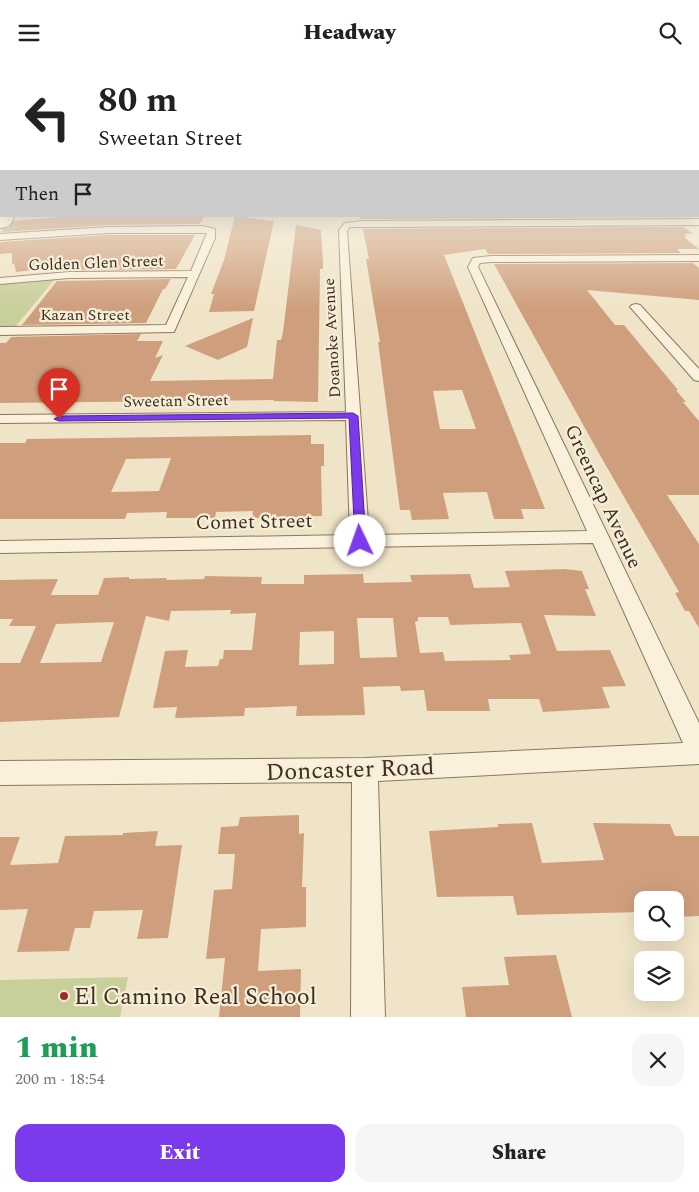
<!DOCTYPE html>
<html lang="en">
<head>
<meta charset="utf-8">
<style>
  :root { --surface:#fff; --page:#f6f6f6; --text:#222; --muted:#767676; --accent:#7c3aed }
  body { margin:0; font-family:Spectral,serif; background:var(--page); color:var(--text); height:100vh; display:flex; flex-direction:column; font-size:19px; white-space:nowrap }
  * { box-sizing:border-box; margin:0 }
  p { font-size:16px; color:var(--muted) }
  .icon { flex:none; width:28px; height:28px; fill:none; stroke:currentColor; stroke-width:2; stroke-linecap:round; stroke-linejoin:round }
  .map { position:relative; height:952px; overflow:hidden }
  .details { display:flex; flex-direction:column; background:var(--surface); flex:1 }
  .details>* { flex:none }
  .hud { position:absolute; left:0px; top:0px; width:700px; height:152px; box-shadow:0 5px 20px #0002; background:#fff; color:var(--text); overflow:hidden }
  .controls { position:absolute; left:634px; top:826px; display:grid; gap:10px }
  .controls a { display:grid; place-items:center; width:50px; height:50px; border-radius:10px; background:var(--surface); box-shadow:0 5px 20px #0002; font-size:25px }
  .pin { position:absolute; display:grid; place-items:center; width:42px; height:42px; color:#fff; margin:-51px -21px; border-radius:50% 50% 50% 0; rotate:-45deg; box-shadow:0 0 5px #0007 }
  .pin .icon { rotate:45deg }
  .me { position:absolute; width:55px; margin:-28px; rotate:357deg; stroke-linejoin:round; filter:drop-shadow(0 0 4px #0008) }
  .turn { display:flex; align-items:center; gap:18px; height:105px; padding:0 15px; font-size:22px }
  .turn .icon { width:65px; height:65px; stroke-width:2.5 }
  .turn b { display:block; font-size:35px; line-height:42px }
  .then { display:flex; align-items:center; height:48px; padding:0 15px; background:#0003; gap:10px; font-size:19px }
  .round { display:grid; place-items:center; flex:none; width:52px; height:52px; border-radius:15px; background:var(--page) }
  .headline { display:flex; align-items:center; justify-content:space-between; height:85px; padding:0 15px }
  h1 { font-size:30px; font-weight:800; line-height:38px; color:#1e9e55 }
  .action { display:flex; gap:10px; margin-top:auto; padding:10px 15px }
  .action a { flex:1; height:58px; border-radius:15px; background:var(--accent); color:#fff; font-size:20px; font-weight:800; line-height:58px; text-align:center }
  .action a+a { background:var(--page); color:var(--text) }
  header { display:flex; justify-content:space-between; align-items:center; height:65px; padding:0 15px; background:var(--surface); font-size:22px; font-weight:800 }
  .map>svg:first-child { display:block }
</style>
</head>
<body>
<header><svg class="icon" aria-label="menu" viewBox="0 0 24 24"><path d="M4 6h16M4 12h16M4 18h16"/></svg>Headway<svg class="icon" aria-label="search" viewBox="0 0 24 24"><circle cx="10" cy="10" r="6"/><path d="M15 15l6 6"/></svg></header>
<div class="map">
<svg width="699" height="952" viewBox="0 0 699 952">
  <rect width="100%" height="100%" fill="#f0e4c8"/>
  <path fill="#c9cf9b" d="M 56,213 L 14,263 L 0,263 L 0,219 Z
    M 128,912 L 120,952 L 0,952 L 0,915 Z"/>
  <path fill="#cf9f7d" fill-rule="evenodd" d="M 71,151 L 204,151 L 200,159 L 108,160 L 1,167 L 1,165 L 9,163 L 14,156 Z
    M 235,151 L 274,156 L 254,246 L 209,247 L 214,229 L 211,229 L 224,195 Z
    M 360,151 L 668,151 L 670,152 L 361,154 Z
    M 296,160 L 321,165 L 323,198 L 323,204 L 320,204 L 318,337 L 273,336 L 274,335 L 0,338 L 0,278 L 6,278 L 11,272 L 141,269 L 137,276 L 163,276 L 155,293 L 163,290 L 150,316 L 273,314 L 277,275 L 281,275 L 283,267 Z
    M 683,162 L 693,169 L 684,169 L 687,172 L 684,172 L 699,184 L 677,184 L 681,188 L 488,189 L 485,184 L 444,190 L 545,444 L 521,444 L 524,454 L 494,454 L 487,427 L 443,428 L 449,454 L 412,455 L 410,445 L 400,445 L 378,277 L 380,277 L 366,194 L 369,194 L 363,164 ZM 462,325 L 476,364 L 440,364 L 433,326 Z
    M 108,170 L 195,170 L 176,204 L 65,205 L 68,201 L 16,207 L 14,198 L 12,199 L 12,188 L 0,189 L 0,177 Z
    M 693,198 L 699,203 L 699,235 L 587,225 L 615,260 L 624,260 L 678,325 L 676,325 L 686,337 L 683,337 L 699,356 L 699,430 L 667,430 L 699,479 L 699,563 L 689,546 L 685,546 L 675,528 L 679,527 L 601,392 L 494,199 Z
    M 171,214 L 165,224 L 163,224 L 146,258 L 22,260 L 57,216 Z
    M 253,253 L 247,282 L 218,295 L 185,281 Z
    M 311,370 L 311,379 L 324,379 L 324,401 L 321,401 L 322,451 L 252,453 L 253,446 L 216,447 L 215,453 L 166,453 L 167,447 L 127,448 L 125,454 L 0,454 L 0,378 L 25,378 L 27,374 ZM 171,393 L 159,426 L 111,427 L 126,394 Z
    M 565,504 L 582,506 L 589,524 L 585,524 L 596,551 L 544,550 L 557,586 L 610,585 L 626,621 L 602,622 L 610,643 L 543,647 L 539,634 L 488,634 L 490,646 L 427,646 L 424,625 L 401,626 L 400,621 L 363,622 L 365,650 L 296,651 L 297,641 L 245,643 L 244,651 L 175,653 L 177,642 L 153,643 L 165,586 L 188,585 L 185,602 L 218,601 L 220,594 L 223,594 L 224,585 L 252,585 L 256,548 L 230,549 L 231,545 L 171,546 L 169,556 L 146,551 L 119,652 L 0,657 L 0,598 L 20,598 L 36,561 L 9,561 L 13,554 L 0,554 L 0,515 L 58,514 L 51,530 L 98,530 L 104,513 L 129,512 L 129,514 L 167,513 L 166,515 L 204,514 L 205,511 L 262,512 L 261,519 L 304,519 L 304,510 L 363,509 L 364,518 L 412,517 L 410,510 L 470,509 L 474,523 L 510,522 L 505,506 ZM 418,552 L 448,552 L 450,560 L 521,558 L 531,589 L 509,590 L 511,595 L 445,596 L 443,587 L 420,588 L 415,557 L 418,556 ZM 357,553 L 393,553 L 397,592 L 360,593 ZM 114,557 L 101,597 L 40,598 L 56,559 ZM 334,566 L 334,599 L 299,600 L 300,567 Z
    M 299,750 L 299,769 L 304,768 L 302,822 L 306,822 L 306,862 L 261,864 L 258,906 L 301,904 L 300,952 L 219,952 L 225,893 L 206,894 L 214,825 L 232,824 L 235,789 L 218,789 L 221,762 L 238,761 L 240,752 Z
    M 532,758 L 542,798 L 604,795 L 593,758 L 670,759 L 675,771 L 699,771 L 699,851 L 675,852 L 675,835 L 642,835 L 642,847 L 517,850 L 513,831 L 437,832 L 429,766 L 498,762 L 498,759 Z
    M 158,766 L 155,781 L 182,780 L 168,873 L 137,874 L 143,845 L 94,846 L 90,863 L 75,863 L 69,886 L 17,887 L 28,844 L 0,845 L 0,772 L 20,772 L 10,800 L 58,798 L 65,771 L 123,770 L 123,768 Z
    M 556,890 L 572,952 L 466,952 L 462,922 L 509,920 L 504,892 Z"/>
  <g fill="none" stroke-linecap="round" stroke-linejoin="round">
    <defs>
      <path id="street" d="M 0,119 L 1,119 L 1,123 L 0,123 Z
        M 699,154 L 699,160 L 363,162 L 350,162 L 347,166 L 369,470 L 587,466 L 468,202 L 473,193 L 491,191 L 699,190 L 699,196 L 491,197 L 480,198 L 478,202 L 699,658 L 699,699 L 378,716 L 385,952 L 351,952 L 352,717 L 0,720 L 0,696 L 365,693 L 683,678 L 593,478 L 0,488 L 0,476 L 350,470 L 346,355 L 0,358 L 0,350 L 346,347 L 339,165 L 345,158 L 363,156 Z
        M 203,161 L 215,164 L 215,173 L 174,267 L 0,270 L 0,262 L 166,260 L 188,212 L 69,213 L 0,219 L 0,213 L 69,207 L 191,206 L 207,168 L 108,168 L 0,175 L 0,169 L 108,162 Z
        M 636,239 L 640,240 L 699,304 L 699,316 L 694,315 L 632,244 L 630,242 L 632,240 Z"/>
      <path id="secondary" d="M 0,150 L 1,150"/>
    </defs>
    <use href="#street" stroke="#8d765c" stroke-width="2"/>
    <use href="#secondary" stroke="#6f573f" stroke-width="28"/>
    <use href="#street" fill="#faf1dc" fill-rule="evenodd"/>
    <use href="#secondary" stroke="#faf1dc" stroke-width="26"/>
  </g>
  <linearGradient id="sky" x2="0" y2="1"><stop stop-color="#8fbad6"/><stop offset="0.45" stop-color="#f8f3e6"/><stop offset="1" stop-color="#f8f3e6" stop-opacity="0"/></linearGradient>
  <rect width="699" height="244" fill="url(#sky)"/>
  <path fill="#7c3aed" stroke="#51269a" d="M 353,348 L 358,351 L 366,476 L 360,480 L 355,476 L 349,353 L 59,356 L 54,354 L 59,351 Z"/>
  <circle fill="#9e2a2b" stroke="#f7eed8" stroke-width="2" cx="64" cy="931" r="5"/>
  <g text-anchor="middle" stroke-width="4.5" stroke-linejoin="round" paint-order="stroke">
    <g font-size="16" fill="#3d2e20" stroke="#f7eed8">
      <text transform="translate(96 197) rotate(-2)" y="6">Golden Glen Street</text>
      <text x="85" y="255">Kazan Street</text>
      <text transform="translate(331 273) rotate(-93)" y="6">Doanoke Avenue</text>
      <text transform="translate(176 335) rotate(-1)" y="6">Sweetan Street</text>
    </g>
    <g font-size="20" fill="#3d2e20" stroke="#f7eed8">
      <text transform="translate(604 431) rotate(65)" y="7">Greencap Avenue</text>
      <text transform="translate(254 456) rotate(-1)" y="7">Comet Street</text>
    </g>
    <g font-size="24" fill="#3d2e20" stroke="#f7eed8">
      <text transform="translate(350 704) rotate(-2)" y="8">Doncaster Road</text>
    </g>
    <g font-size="24" fill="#3d2e20" stroke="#f7eed8" text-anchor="start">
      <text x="74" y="939">El Camino Real School</text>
    </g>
  </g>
</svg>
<div class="controls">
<a><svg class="icon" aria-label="search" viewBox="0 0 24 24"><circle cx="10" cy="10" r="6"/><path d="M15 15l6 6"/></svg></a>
<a><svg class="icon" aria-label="layers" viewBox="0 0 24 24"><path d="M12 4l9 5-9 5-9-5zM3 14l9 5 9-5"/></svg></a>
</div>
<div class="pin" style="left:59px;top:354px;background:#d93025"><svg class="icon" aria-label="arrive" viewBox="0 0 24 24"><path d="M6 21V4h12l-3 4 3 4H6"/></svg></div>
<svg class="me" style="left:360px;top:476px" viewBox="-20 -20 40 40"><circle r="19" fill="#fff"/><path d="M0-13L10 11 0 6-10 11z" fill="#7c3aed"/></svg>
<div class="hud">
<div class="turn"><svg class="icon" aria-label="left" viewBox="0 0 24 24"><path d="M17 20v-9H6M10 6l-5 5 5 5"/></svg><div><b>80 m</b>Sweetan Street</div></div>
<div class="then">Then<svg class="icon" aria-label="arrive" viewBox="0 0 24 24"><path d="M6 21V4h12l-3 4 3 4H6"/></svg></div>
</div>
</div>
<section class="details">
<div class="headline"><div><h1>1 min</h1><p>200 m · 18:54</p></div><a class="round"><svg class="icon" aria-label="close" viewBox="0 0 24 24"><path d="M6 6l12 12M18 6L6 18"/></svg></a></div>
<div class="action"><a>Exit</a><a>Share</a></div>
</section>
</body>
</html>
